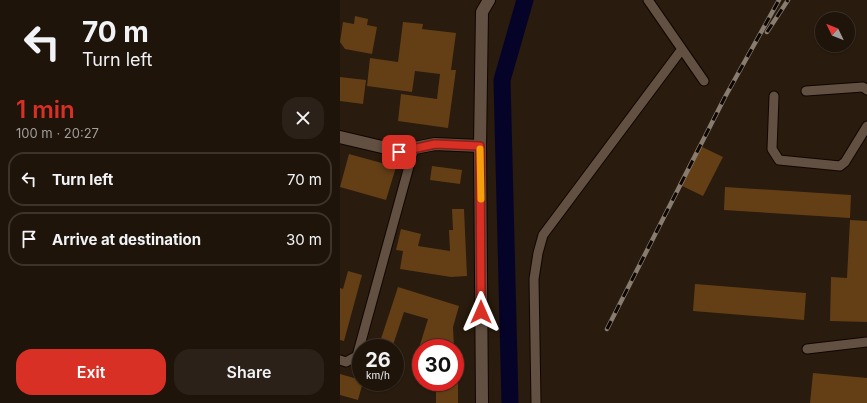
<!DOCTYPE html>
<html lang="en">
<head>
<meta charset="utf-8">
<style>
  :root { --surface:#1f140a; --page:#2c2118; --text:#f1f3f6; --muted:#a19e9c; --line:#3c332b; --accent:#d93025 }
  body { margin:0; font-family:Inter,sans-serif; background:var(--page); color:var(--text); height:100vh; display:flex; flex-direction:column; font-size:15px; white-space:nowrap }
  * { box-sizing:border-box; margin:0 }
  p { font-size:13px; color:var(--muted) }
  .icon { flex:none; width:22px; height:22px; fill:none; stroke:currentColor; stroke-width:2; stroke-linecap:round; stroke-linejoin:round }
  .map { position:relative; flex:1; overflow:hidden }
  .details { display:flex; flex-direction:column; background:var(--surface); width:340px }
  .details>* { flex:none }
  .banner { background:#1f140a; color:var(--text); overflow:hidden }
  .needle { width:26px; rotate:313deg }
  .fabs { position:absolute; left:475px; top:12px; display:grid; gap:8px }
  .fabs a { display:grid; place-items:center; width:40px; height:40px; border-radius:50%; background:var(--surface); box-shadow:0 1px 3px #0004,0 0 0 1px var(--line); font-size:20px }
  .speed { position:absolute; left:12px; top:339px; display:flex; gap:8px; font-size:20px; font-weight:700; text-align:center }
  .speed>* { display:grid; place-content:center; width:52px; height:52px; border-radius:50%; background:var(--surface); box-shadow:0 1px 3px #0004,0 0 0 1px var(--line); line-height:1 }
  .speed small { font-size:10px; font-weight:400 }
  .speed .limit { border:6px solid #d22; background:#fff; color:#111 }
  .pin { position:absolute; display:grid; place-items:center; width:34px; height:34px; color:#fff; margin:-17px; border-radius:8px; box-shadow:0 2px 6px #0006 }
  .me { position:absolute; width:44px; margin:-22px; rotate:0deg; stroke-linejoin:round; filter:drop-shadow(0 0 3px #0008) }
  .turn { display:flex; align-items:center; gap:14px; height:84px; padding:0 16px; font-size:18px }
  .turn .icon { width:52px; height:52px; stroke-width:2.5 }
  .turn b { display:block; font-size:28px; line-height:34px }
  .round { display:grid; place-items:center; flex:none; width:42px; height:42px; border-radius:16px; background:var(--page) }
  .headline { display:flex; align-items:center; justify-content:space-between; height:68px; padding:0 16px }
  h1 { font-size:24px; font-weight:600; line-height:30px; color:var(--accent) }
  .primary-button { display:flex; gap:8px; margin-top:auto; padding:8px 16px }
  .primary-button a { flex:1; height:46px; border-radius:16px; background:var(--accent); color:#fff; font-size:16px; font-weight:600; line-height:46px; text-align:center }
  .primary-button a+a { background:var(--page); color:var(--text) }
  ul { padding:0; list-style:none }
  li { display:flex; align-items:center; gap:12px; height:54px; margin:0 8px 6px; padding:0 8px; border:2px solid var(--line); border-radius:16px }
  li div { flex:1 }
  li b { display:block; font-size:15px }
  li em { font-style:normal }
  main { display:flex; flex:1; min-height:0 }
  .map>svg:first-child { display:block }
</style>
</head>
<body>
<main>
<section class="details">
<div class="banner">
<div class="turn"><svg class="icon" aria-label="left" viewBox="0 0 24 24"><path d="M17 20v-9H6M10 6l-5 5 5 5"/></svg><div><b>70 m</b>Turn left</div></div>
</div>
<div class="headline"><div><h1>1 min</h1><p>100 m · 20:27</p></div><a class="round"><svg class="icon" aria-label="close" viewBox="0 0 24 24"><path d="M6 6l12 12M18 6L6 18"/></svg></a></div>
<ul>
<li><svg class="icon" aria-label="left" viewBox="0 0 24 24"><path d="M17 20v-9H6M10 6l-5 5 5 5"/></svg><div><b>Turn left</b></div><em>70 m</em></li>
<li><svg class="icon" aria-label="arrive" viewBox="0 0 24 24"><path d="M6 21V4h12l-3 4 3 4H6"/></svg><div><b>Arrive at destination</b></div><em>30 m</em></li>
</ul>
<div class="primary-button"><a>Exit</a><a>Share</a></div>
</section>
<div class="map">
<svg width="527" height="403" viewBox="0 0 527 403">
  <rect width="100%" height="100%" fill="#291b0d"/>
  <g fill="none" stroke-linecap="round" stroke-linejoin="round">
    <path stroke="#060328" stroke-width="17" d="M 170,403 L 162,80 L 185,0"/>
  </g>
  <path fill="#643f16" d="M 15,16 L 28,19 L 27,25 L 37,27 L 32,54 L 5,49 L 0,42 L 3,22 L 14,24 Z
    M 63,22 L 83,24 L 82,29 L 116,33 L 111,70 L 116,70 L 108,128 L 58,121 L 61,94 L 97,99 L 100,74 L 75,71 L 72,92 L 27,86 L 30,58 L 58,62 Z
    M 0,77 L 26,80 L 23,104 L 0,101 Z
    M 358,145 L 383,157 L 363,196 L 338,184 Z
    M 9,154 L 56,167 L 46,200 L 0,187 Z
    M 92,166 L 122,170 L 120,184 L 90,180 Z
    M 385,187 L 511,195 L 510,218 L 384,210 Z
    M 112,209 L 124,209 L 127,276 L 111,277 L 60,269 L 63,251 L 56,250 L 61,229 L 81,234 L 78,246 L 110,251 L 109,230 L 113,230 Z
    M 510,220 L 527,221 L 527,322 L 490,321 L 491,277 L 507,278 Z
    M 8,271 L 22,275 L 4,341 L 0,340 L 0,288 L 3,289 Z
    M 355,284 L 466,293 L 464,320 L 353,311 Z
    M 58,287 L 119,306 L 113,327 L 114,348 L 79,348 L 88,319 L 64,312 L 52,348 L 38,348 Z
    M 473,373 L 527,378 L 527,403 L 470,403 Z
    M 0,374 L 21,380 L 21,382 L 23,382 L 18,400 L 0,395 Z
    M 96,382 L 118,382 L 118,403 L 96,403 Z"/>
  <g fill="none" stroke-linecap="round" stroke-linejoin="round">
    <defs>
      <path id="service" d="M 308,0 L 364,81
        M 466,91 L 523,87 L 527,90
        M 434,96 L 432,149 L 439,160 L 500,166 L 505,162 L 527,126
        M 467,349 L 527,342
        M 0,360 L 6,362 L 17,356 L 74,148
        M 196,403 L 194,279 L 198,253 L 203,235 L 342,49"/>
      <path id="minor" d="M 0,137 L 59,151 L 95,144 L 140,146
        M 142,403 L 140,146 L 142,12 L 149,0"/>
    </defs>
    <use href="#service" stroke="#110500" stroke-width="11"/>
    <use href="#minor" stroke="#110500" stroke-width="14"/>
    <use href="#service" stroke="#625142" stroke-width="9"/>
    <use href="#minor" stroke="#625142" stroke-width="12"/>
    <defs>
      <path id="rail" d="M 427,32 L 448,0
        M 267,329 L 385,97 L 439,0"/>
    </defs>
    <use href="#rail" stroke="#887c70" stroke-width="4.5"/>
    <use href="#rail" stroke="#0d0703" stroke-width="3" stroke-dasharray="9" stroke-linecap="butt"/>
  </g>
  <g fill="none" stroke-linecap="round" stroke-linejoin="round">
    <defs>
      <path id="route" d="M 59,152 L 95,144 L 140,146 L 141,312"/>
    </defs>
    <use href="#route" stroke="#8d1f18" stroke-width="10"/>
    <use href="#route" stroke="#d93025" stroke-width="7"/>
    <path stroke="#f59e0b" stroke-width="7" d="M 140,149 L 141,199"/>
  </g>
</svg>
<div class="fabs">
<a><svg class="needle" viewBox="-14 -14 28 28"><path d="M0-13l5 13h-10z" fill="#e53935"/><path d="M0 13l5-13h-10z" fill="#a19e9c"/></svg></a>
</div>
<div class="speed"><div>26<small>km/h</small></div><div class="limit">30</div></div>
<div class="pin" style="left:59px;top:152px;background:#d93025"><svg class="icon" aria-label="arrive" viewBox="0 0 24 24"><path d="M6 21V4h12l-3 4 3 4H6"/></svg></div>
<svg class="me" style="left:141px;top:312px" viewBox="-20 -20 40 40"><path d="M0-17L14 15 0 8-14 15z" fill="#d93025" stroke="#fff" stroke-width="4"/></svg>
</div>
</main>
</body>
</html>
